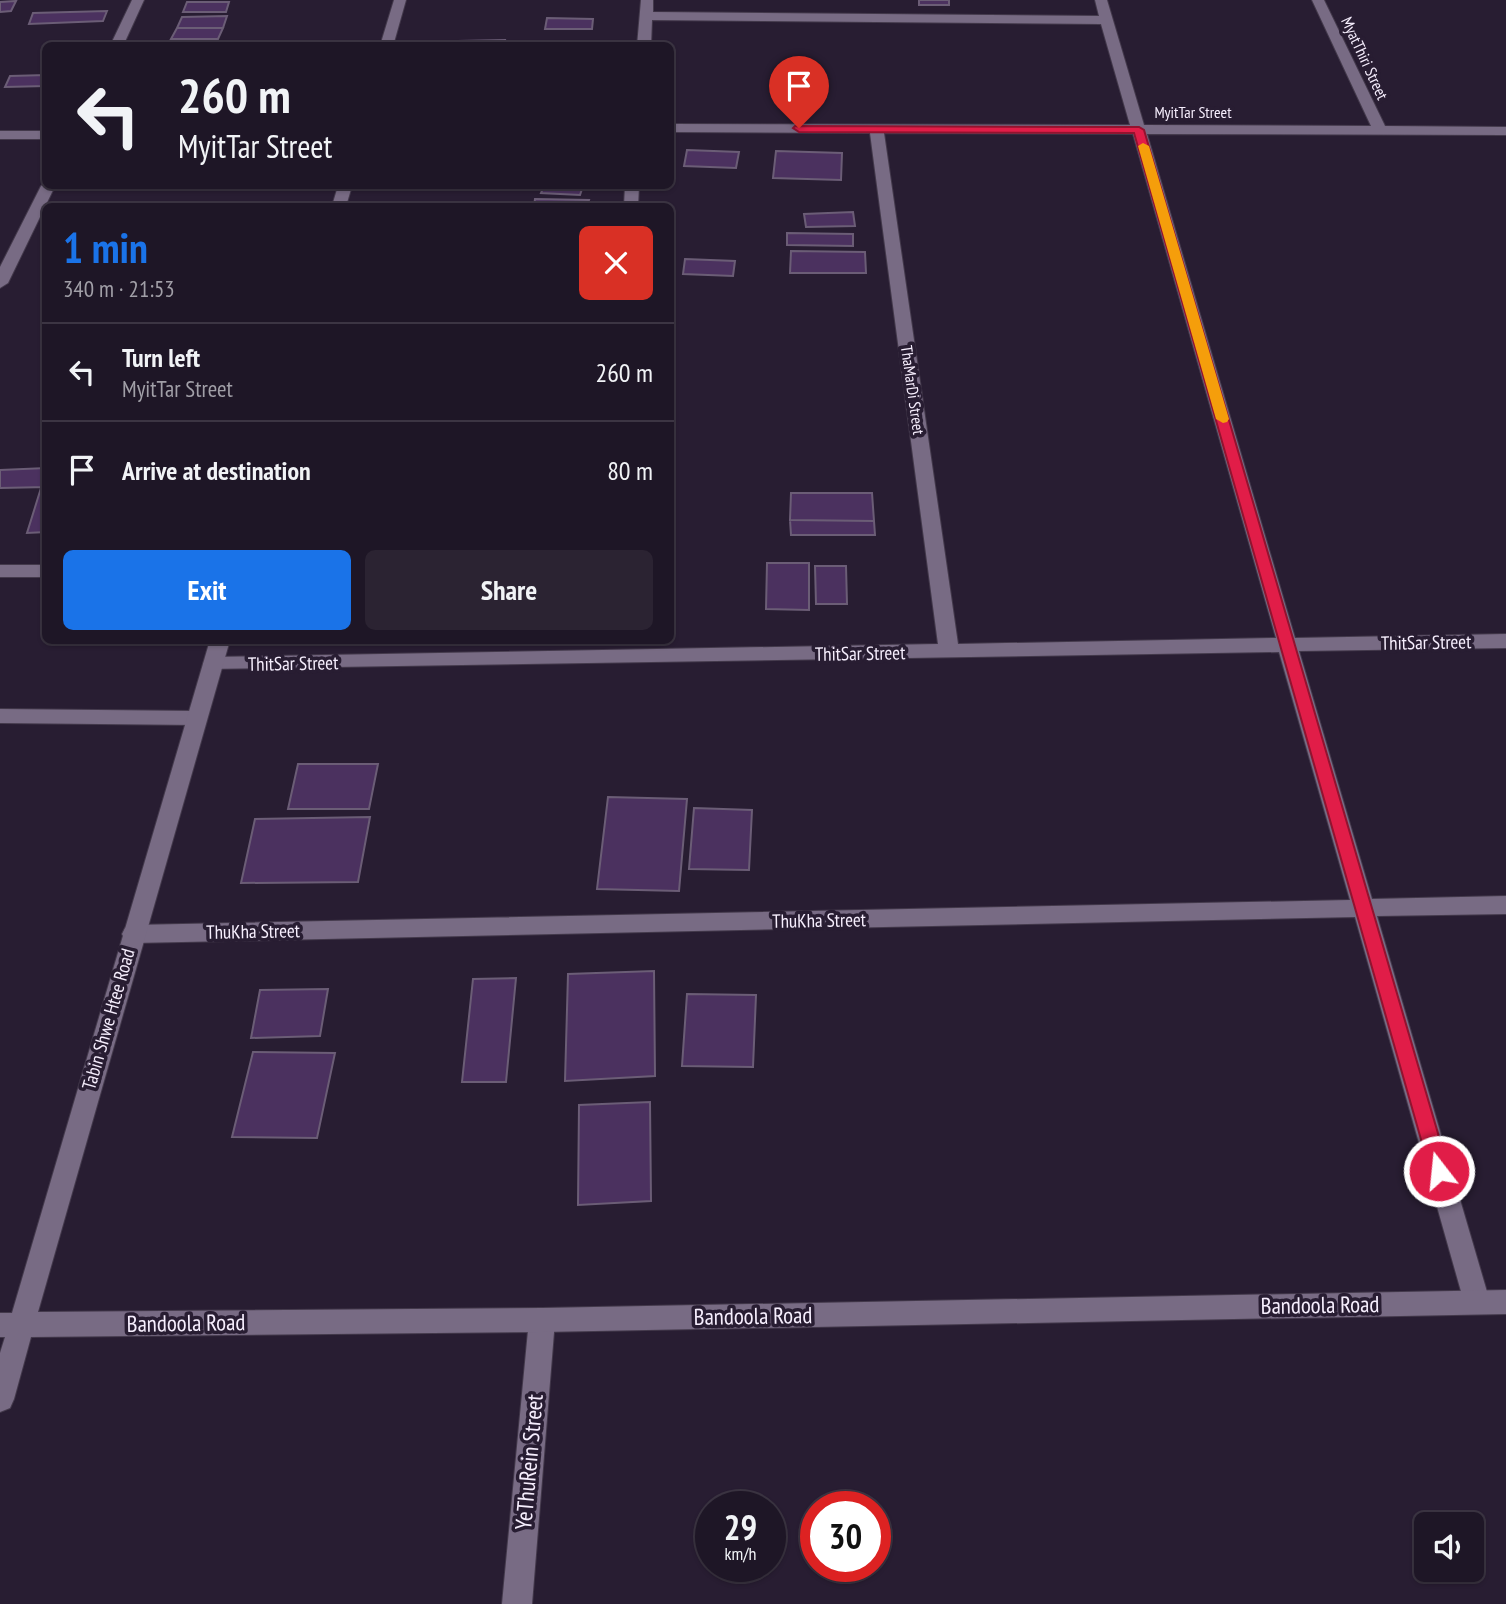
<!DOCTYPE html>
<html lang="en">
<head>
<meta charset="utf-8">
<style>
  :root { --surface:#1e1626; --page:#2b2332; --text:#f1f3f6; --muted:#a19fa7; --line:#3c3543; --accent:#1a73e8 }
  body { margin:0; font-family:"PT Sans Narrow",sans-serif; background:var(--page); color:var(--text); height:100vh; display:flex; flex-direction:column; font-size:26px; white-space:nowrap }
  * { box-sizing:border-box; margin:0 }
  p { font-size:23px; color:var(--muted) }
  .icon { flex:none; width:38px; height:38px; fill:none; stroke:currentColor; stroke-width:2; stroke-linecap:round; stroke-linejoin:round }
  .map { position:relative; flex:1; overflow:hidden }
  .panel { position:absolute; left:42px; top:203px; width:632px; height:441px; display:flex; flex-direction:column; background:var(--surface); border-radius:10px; box-shadow:0 2px 5px #0004,0 0 0 2px var(--line) }
  .panel>* { flex:none }
  .banner { position:absolute; left:42px; top:42px; width:632px; height:147px; border-radius:10px; box-shadow:0 2px 5px #0004,0 0 0 2px var(--line); background:#1e1626; color:var(--text); overflow:hidden }
  .controls { position:absolute; left:1414px; top:1512px; display:grid; gap:14px }
  .controls a { display:grid; place-items:center; width:70px; height:70px; border-radius:10px; background:var(--surface); box-shadow:0 2px 5px #0004,0 0 0 2px var(--line); font-size:35px }
  .speed { position:absolute; left:695px; top:1491px; display:flex; gap:14px; font-size:35px; font-weight:700; text-align:center }
  .speed>* { display:grid; place-content:center; width:91px; height:91px; border-radius:50%; background:var(--surface); box-shadow:0 2px 5px #0004,0 0 0 2px var(--line); line-height:1 }
  .speed small { font-size:18px; font-weight:400 }
  .speed .limit { border:10px solid #d22; background:#fff; color:#111 }
  .pin { position:absolute; display:grid; place-items:center; width:60px; height:60px; color:#fff; margin:-72px -30px; border-radius:50% 50% 50% 0; rotate:-45deg; box-shadow:0 0 7px #0007 }
  .pin .icon { rotate:45deg }
  .me { position:absolute; width:77px; margin:-38px; rotate:344deg; stroke-linejoin:round; filter:drop-shadow(0 0 5px #0008) }
  .turn { display:flex; align-items:center; gap:24px; height:147px; padding:0 21px; font-size:32px }
  .turn .icon { width:91px; height:91px; stroke-width:2.5 }
  .turn b { display:block; font-size:49px; line-height:60px }
  .round { display:grid; place-items:center; flex:none; width:74px; height:74px; border-radius:10px; background:var(--page) }
  .overview { display:flex; align-items:center; justify-content:space-between; height:119px; padding:0 21px }
  h1 { font-size:42px; font-weight:700; line-height:52px; color:var(--accent) }
  .button { display:flex; gap:14px; margin-top:auto; padding:14px 21px }
  .button a { flex:1; height:80px; border-radius:10px; background:var(--accent); color:#fff; font-size:28px; font-weight:700; line-height:80px; text-align:center }
  .button a+a { background:var(--page); color:var(--text) }
  ul { padding:0; list-style:none }
  li { display:flex; align-items:center; gap:21px; height:98px; padding:0 21px; border-top:2px solid var(--line) }
  li div { flex:1 }
  li b { display:block; font-size:26px }
  li em { font-style:normal }
  .map>svg:first-child { display:block }
</style>
</head>
<body>
<div class="map">
<svg width="1506" height="1604" viewBox="0 0 1506 1604">
  <rect width="100%" height="100%" fill="#281d32"/>
  <path fill="#4b315f" stroke="#6b5d76" stroke-width="2" d="M 919,0 L 949,0 L 949,5 L 919,5 Z
    M 16,1 L 11,11 L 0,12 L 0,2 Z
    M 187,2 L 229,2 L 226,12 L 183,12 Z
    M 107,11 L 103,21 L 29,24 L 33,13 Z
    M 227,16 L 223,28 L 177,28 L 182,17 Z
    M 547,18 L 593,19 L 592,29 L 545,29 Z
    M 177,28 L 223,28 L 218,39 L 171,39 Z
    M 171,39 L 218,39 L 215,46 L 169,46 Z
    M 505,40 L 504,46 L 457,46 L 458,41 Z
    M 46,75 L 46,86 L 5,87 L 10,76 Z
    M 687,150 L 739,152 L 736,168 L 684,166 Z
    M 776,151 L 842,153 L 841,180 L 773,178 Z
    M 544,186 L 583,186 L 580,195 L 541,193 Z
    M 535,199 L 589,200 L 587,206 L 534,206 Z
    M 853,212 L 855,226 L 806,227 L 804,214 Z
    M 787,233 L 853,234 L 853,246 L 787,245 Z
    M 791,251 L 865,252 L 866,273 L 790,273 Z
    M 685,259 L 735,261 L 733,276 L 683,274 Z
    M 46,468 L 46,487 L 0,488 L 0,470 Z
    M 41,488 L 46,488 L 46,532 L 27,533 Z
    M 791,493 L 872,493 L 874,521 L 790,520 Z
    M 790,520 L 874,521 L 875,535 L 791,535 Z
    M 767,563 L 809,563 L 809,610 L 766,609 Z
    M 815,566 L 846,566 L 847,604 L 816,604 Z
    M 298,764 L 378,764 L 369,809 L 288,809 Z
    M 608,797 L 687,799 L 679,891 L 597,889 Z
    M 694,808 L 752,810 L 749,870 L 689,869 Z
    M 370,817 L 358,882 L 241,883 L 255,819 Z
    M 654,971 L 655,1076 L 565,1081 L 568,974 Z
    M 516,978 L 506,1082 L 462,1082 L 473,979 Z
    M 328,989 L 320,1036 L 251,1038 L 260,990 Z
    M 687,994 L 756,995 L 753,1067 L 682,1066 Z
    M 253,1052 L 335,1053 L 317,1138 L 232,1137 Z
    M 650,1102 L 651,1201 L 578,1205 L 579,1105 Z"/>
  <g fill="none" stroke-linecap="round" stroke-linejoin="round">
    <defs>
      <path id="minor" d="M 132,0 L 144,0 L 123,46 L 110,46 Z
        M 641,0 L 653,0 L 653,12 L 1099,16 L 1095,0 L 1107,0 L 1144,125 L 1371,126 L 1312,0 L 1324,0 L 1385,126 L 1506,127 L 1506,135 L 1147,134 L 1295,638 L 1506,634 L 1506,648 L 1299,651 L 1372,899 L 1506,896 L 1506,914 L 1377,916 L 1490,1302 L 1486,1311 L 1477,1314 L 1468,1311 L 1464,1302 L 1355,917 L 133,943 L 125,940 L 122,934 L 125,928 L 133,925 L 1350,900 L 1279,652 L 206,669 L 203,664 L 206,659 L 213,657 L 938,644 L 870,133 L 670,132 L 670,124 L 1130,125 L 1101,24 L 652,20 L 651,46 L 637,46 ZM 884,133 L 1133,134 L 1276,638 L 958,644 Z
        M 0,131 L 46,131 L 46,139 L 0,139 Z
        M 46,182 L 46,186 L 55,186 L 8,283 L 0,288 L 0,267 L 41,186 Z
        M 625,186 L 639,186 L 638,206 L 624,206 Z
        M 0,565 L 46,565 L 46,577 L 0,577 Z
        M 0,709 L 197,711 L 204,713 L 207,718 L 204,723 L 197,725 L 0,723 Z
        M 542,1308 L 551,1311 L 555,1320 L 532,1604 L 502,1604 L 529,1320 L 533,1311 Z"/>
      <path id="tertiary" d="M 394,0 L 406,0 L 393,46 L 380,46 Z
        M 338,186 L 352,186 L 346,206 L 332,206 Z
        M 210,640 L 230,640 L 38,1312 L 542,1308 L 1506,1290 L 1506,1314 L 542,1332 L 31,1337 L 14,1399 L 10,1408 L 0,1412 L 0,1353 L 5,1337 L 0,1337 L 0,1313 L 12,1313 Z"/>
    </defs>
    <use href="#minor" stroke="#43394b" stroke-width="2"/>
    <use href="#tertiary" stroke="#43394b" stroke-width="2"/>
    <use href="#minor" fill="#786b84" fill-rule="evenodd"/>
    <use href="#tertiary" fill="#786b84" fill-rule="evenodd"/>
  </g>
  <path fill="#e11d48" stroke="#92132f" stroke-width="2" d="M 795,126 L 1139,127 L 1144,130 L 1449,1171 L 1446,1177 L 1439,1179 L 1433,1177 L 1430,1171 L 1134,133 L 799,132 L 793,128 Z"/>
  <path fill="#f59e0b" d="M 1143,143 L 1149,146 L 1229,419 L 1227,422 L 1223,423 L 1216,419 L 1138,146 Z"/>
  <g text-anchor="middle" stroke-width="7" stroke-linejoin="round" paint-order="stroke">
    <g font-size="16" fill="#f6eefd" stroke="#281d32">
      <text transform="translate(1365 58) rotate(65)" y="6">MyatThiri Street</text>
      <text x="1193" y="118">MyitTar Street</text>
      <text transform="translate(913 390) rotate(82)" y="6">ThaMarDi Street</text>
    </g>
    <g font-size="19" fill="#f6eefd" stroke="#281d32">
      <text transform="translate(1426 642) rotate(-1)" y="7">ThitSar Street</text>
      <text transform="translate(860 653) rotate(-1)" y="7">ThitSar Street</text>
      <text transform="translate(293 663) rotate(-1)" y="7">ThitSar Street</text>
      <text transform="translate(819 920) rotate(-1)" y="7">ThuKha Street</text>
      <text transform="translate(253 931) rotate(-1)" y="7">ThuKha Street</text>
      <text transform="translate(108 1019) rotate(-74)" y="7">Tabin Shwe Htee Road</text>
    </g>
    <g font-size="23" fill="#f6eefd" stroke="#281d32">
      <text transform="translate(1320 1305) rotate(-1)" y="8">Bandoola Road</text>
      <text transform="translate(753 1316) rotate(-1)" y="8">Bandoola Road</text>
      <text transform="translate(186 1323) rotate(-1)" y="8">Bandoola Road</text>
      <text transform="translate(529 1462) rotate(-85)" y="8">YeThuRein Street</text>
    </g>
  </g>
</svg>
<div class="controls">
<a><svg class="icon" aria-label="sound" viewBox="0 0 24 24"><path d="M4 9h4l5-4v14l-5-4H4zM17 9q2 3 0 6"/></svg></a>
</div>
<div class="speed"><div>29<small>km/h</small></div><div class="limit">30</div></div>
<div class="pin" style="left:799px;top:128px;background:#d93025"><svg class="icon" aria-label="arrive" viewBox="0 0 24 24"><path d="M6 21V4h12l-3 4 3 4H6"/></svg></div>
<svg class="me" style="left:1439px;top:1171px" viewBox="-20 -20 40 40"><circle r="17" fill="#e11d48" stroke="#fff" stroke-width="3"/><path d="M0-11L8 9 0 5-8 9z" fill="#fff"/></svg>
<div class="banner">
<div class="turn"><svg class="icon" aria-label="left" viewBox="0 0 24 24"><path d="M17 20v-9H6M10 6l-5 5 5 5"/></svg><div><b>260 m</b>MyitTar Street</div></div>
</div>
<section class="panel">
<div class="overview"><div><h1>1 min</h1><p>340 m · 21:53</p></div><a class="round" style="background:#d93025;color:#fff"><svg class="icon" aria-label="close" viewBox="0 0 24 24"><path d="M6 6l12 12M18 6L6 18"/></svg></a></div>
<ul>
<li><svg class="icon" aria-label="left" viewBox="0 0 24 24"><path d="M17 20v-9H6M10 6l-5 5 5 5"/></svg><div><b>Turn left</b><p>MyitTar Street</p></div><em>260 m</em></li>
<li><svg class="icon" aria-label="arrive" viewBox="0 0 24 24"><path d="M6 21V4h12l-3 4 3 4H6"/></svg><div><b>Arrive at destination</b></div><em>80 m</em></li>
</ul>
<div class="button"><a>Exit</a><a>Share</a></div>
</section>
</div>
</body>
</html>
